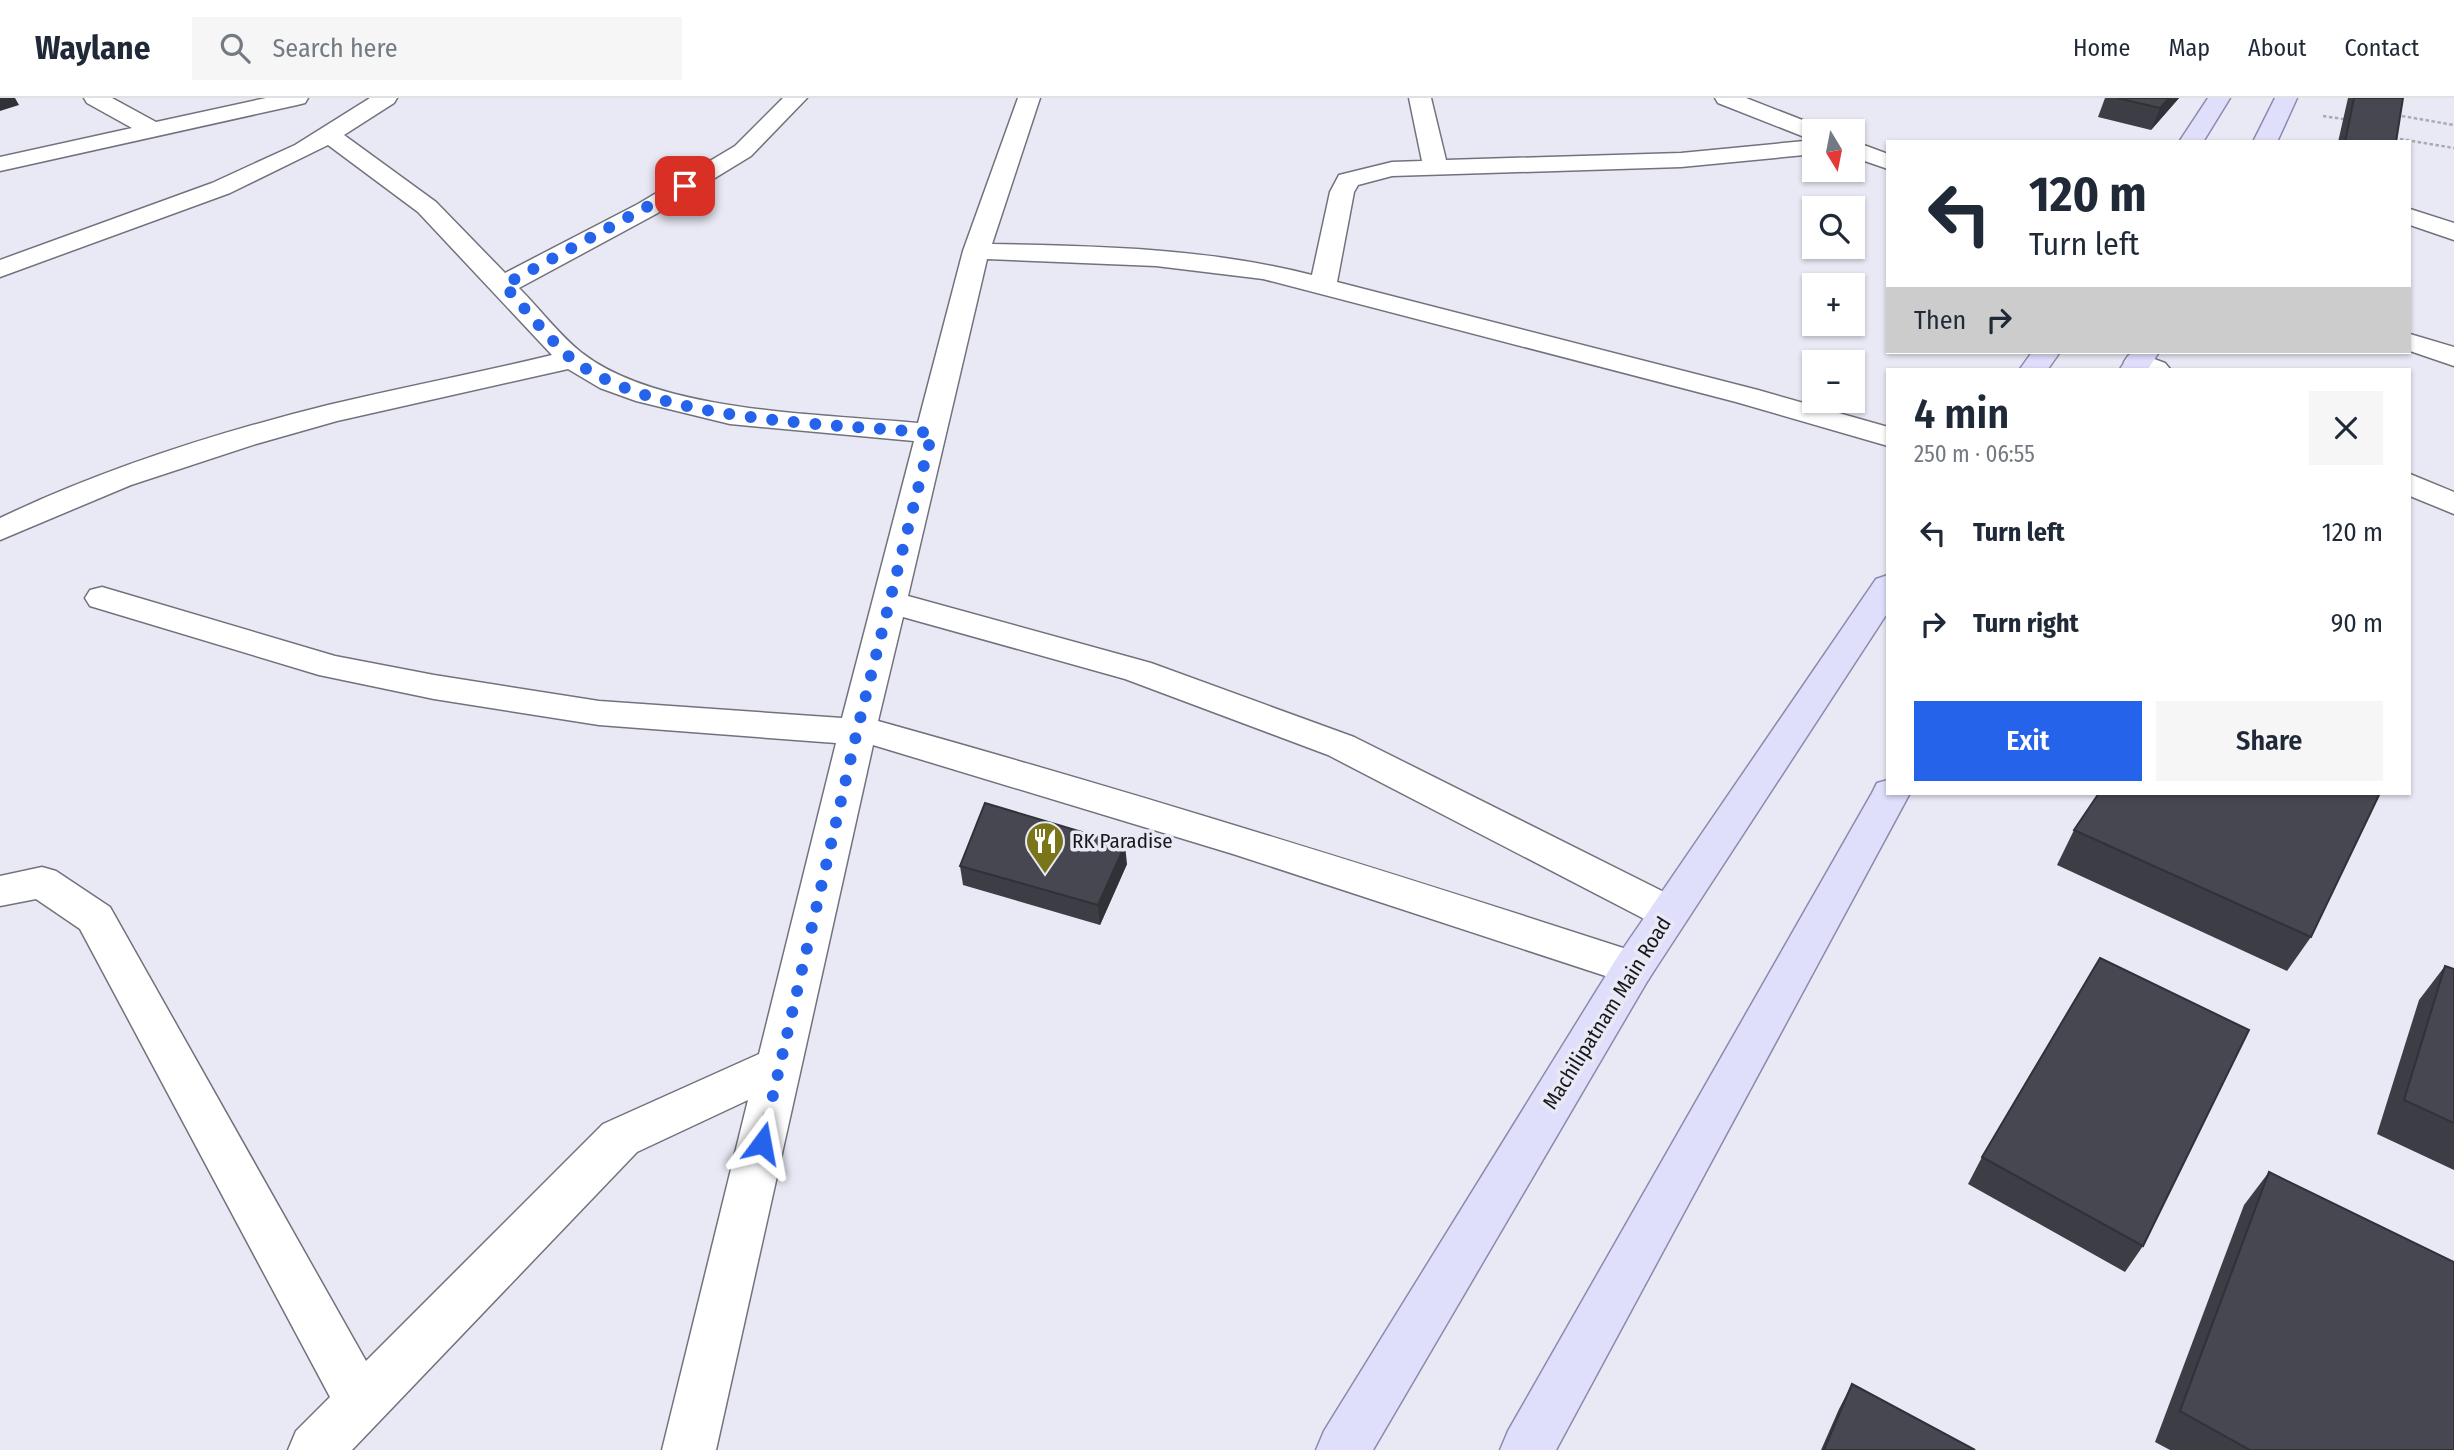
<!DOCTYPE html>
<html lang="en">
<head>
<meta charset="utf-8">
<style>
  :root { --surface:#fff; --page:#f6f6f7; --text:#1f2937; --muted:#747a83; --line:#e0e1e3; --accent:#2563eb }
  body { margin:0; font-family:"Fira Sans Condensed",sans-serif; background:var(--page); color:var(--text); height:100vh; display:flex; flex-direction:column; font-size:26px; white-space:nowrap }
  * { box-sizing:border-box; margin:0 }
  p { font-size:23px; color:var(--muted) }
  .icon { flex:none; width:38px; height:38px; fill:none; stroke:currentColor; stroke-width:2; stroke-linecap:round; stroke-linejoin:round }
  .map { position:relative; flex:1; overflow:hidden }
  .details { position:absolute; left:1886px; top:270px; width:525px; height:427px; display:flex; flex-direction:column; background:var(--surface); border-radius:0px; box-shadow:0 2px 5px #0004 }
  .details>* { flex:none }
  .guide { position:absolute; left:1886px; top:42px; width:525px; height:214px; border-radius:0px; box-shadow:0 2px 5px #0004; background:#fff; color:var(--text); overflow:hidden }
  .needle { width:46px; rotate:170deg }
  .buttons { position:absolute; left:1802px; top:21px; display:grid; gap:14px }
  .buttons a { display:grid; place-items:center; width:63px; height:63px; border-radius:0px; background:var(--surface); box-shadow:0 2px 5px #0004; font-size:35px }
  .pin { position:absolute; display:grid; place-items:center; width:60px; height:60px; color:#fff; margin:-30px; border-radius:14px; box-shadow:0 4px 10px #0006 }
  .me { position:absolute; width:77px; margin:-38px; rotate:13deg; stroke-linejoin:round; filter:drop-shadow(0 0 5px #0008) }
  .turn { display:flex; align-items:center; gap:24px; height:147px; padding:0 28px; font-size:32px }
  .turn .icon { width:91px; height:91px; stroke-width:2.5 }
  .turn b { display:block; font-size:49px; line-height:60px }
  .then { display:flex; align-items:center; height:66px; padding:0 28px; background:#0003; gap:14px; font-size:26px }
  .round { display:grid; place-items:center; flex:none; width:74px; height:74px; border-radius:0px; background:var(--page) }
  .headline { display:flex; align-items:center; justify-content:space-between; height:119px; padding:0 28px }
  h1 { font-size:42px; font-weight:600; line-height:52px }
  .action { display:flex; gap:14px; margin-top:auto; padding:14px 28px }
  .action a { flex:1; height:80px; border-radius:0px; background:var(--accent); color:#fff; font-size:28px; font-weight:600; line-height:80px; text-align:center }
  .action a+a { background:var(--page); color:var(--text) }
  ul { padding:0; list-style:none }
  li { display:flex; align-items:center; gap:21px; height:91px; padding:0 28px }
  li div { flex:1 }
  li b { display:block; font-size:26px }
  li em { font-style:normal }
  header { display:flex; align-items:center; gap:42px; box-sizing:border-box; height:98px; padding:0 35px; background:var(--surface); border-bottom:2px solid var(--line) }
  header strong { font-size:33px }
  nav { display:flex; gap:38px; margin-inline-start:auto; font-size:24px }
  .search { width:490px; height:63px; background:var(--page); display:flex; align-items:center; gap:18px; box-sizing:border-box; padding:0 24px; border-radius:0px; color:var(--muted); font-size:26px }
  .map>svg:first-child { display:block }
</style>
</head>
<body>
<header>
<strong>Waylane</strong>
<div class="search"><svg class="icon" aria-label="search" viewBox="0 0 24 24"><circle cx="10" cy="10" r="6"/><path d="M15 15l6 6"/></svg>Search here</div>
<nav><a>Home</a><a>Map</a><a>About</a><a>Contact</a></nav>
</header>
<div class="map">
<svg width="2454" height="1352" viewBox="0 0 2454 1352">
  <rect width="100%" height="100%" fill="#e9e9f5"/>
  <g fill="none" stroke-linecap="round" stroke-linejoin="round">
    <defs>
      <path id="minor" d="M 84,0 L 112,0 L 156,24 L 266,0 L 308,0 L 305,5 L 297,7 L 0,73 L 0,59 L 132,30 L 87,5 Z
        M 370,0 L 397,0 L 394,5 L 344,37 L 436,104 L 505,175 L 638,106 L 735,48 L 783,0 L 807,0 L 751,58 L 656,116 L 519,190 C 540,211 559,237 582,255 C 659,315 823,316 918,325 L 963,153 L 1018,0 L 1040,0 L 992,146 C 1100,148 1206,150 1312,177 L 1330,94 L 1339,77 L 1392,64 L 1422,63 L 1409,0 L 1431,0 L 1446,62 L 1681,55 L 1815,42 L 1815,56 L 1681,69 L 1392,78 L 1358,87 L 1354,94 L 1337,184 L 1758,292 L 1888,329 L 1888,348 L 1736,304 L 1263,181 L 1156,168 L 987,161 L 908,498 L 1151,565 L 1354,639 L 1684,804 L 1690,815 L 1684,826 L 1669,831 L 1654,826 L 1328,657 L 1125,581 L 903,519 L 878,623 C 1137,695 1393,775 1648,858 L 1655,870 L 1648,882 L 1633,887 L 1233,756 L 873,647 L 716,1352 L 662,1352 L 748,1002 L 637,1054 L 352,1352 L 288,1352 L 296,1333 L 330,1299 L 80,831 L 36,801 L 0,808 L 0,778 L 42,769 L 56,773 L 110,809 L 366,1263 L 603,1026 L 759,956 L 836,645 L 599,627 L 434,601 L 319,577 L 90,508 L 85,500 L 90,492 L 102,489 L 335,558 L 434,577 L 599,603 L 842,620 L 914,343 L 730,326 L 636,303 L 600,290 L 568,271 L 337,323 L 256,346 L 131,387 L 0,442 L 0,420 C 105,370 216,335 328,307 C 403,289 478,275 552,257 L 418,114 L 328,47 L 230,95 L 0,179 L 0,162 L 212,85 L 295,47 Z
        M 2410,111 L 2454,125 L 2454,142 L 2410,127 Z
        M 2410,236 L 2454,249 L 2454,268 L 2410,253 Z
        M 2138,255 L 2165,265 L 2170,271 L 2128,270 L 2124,264 L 2128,258 Z
        M 2410,376 L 2454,394 L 2454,416 L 2410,398 Z"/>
      <path id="tertiary" d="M 1715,0 L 1746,0 L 1823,30 L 1826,33 L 1815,33 L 1815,42 L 1807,40 L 1718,5 Z
        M 1853,43 L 1888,56 L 1888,71 L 1853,59 Z"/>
      <path id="primary" d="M 2208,0 L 2230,0 L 2203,44 L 2179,44 Z
        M 2275,0 L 2297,0 L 2277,44 L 2253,44 Z
        M 2032,254 L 2060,254 L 2048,271 L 2020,271 Z
        M 2131,254 L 2159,254 L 2148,271 L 2120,271 Z
        M 1888,477 L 1888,514 L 1648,882 L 1373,1352 L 1316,1352 L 1324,1333 L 1618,858 L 1876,481 Z
        M 1888,682 L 1888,695 L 1910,695 L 1556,1352 L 1500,1352 L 1508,1333 L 1872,695 L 1877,685 Z"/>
    </defs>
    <use href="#minor" stroke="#72727d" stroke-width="3"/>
    <use href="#tertiary" stroke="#72727d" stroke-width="3"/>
    <use href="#primary" stroke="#8b8aac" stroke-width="3"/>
    <path stroke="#aaaab3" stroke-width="2.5" stroke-dasharray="3.5 2.5" stroke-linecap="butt" d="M 2396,17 L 2454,27
      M 2323,18 L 2349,22
      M 2394,40 L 2454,50"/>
    <use href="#minor" fill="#fff" fill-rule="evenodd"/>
    <use href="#tertiary" fill="#fff" fill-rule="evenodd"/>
    <use href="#primary" fill="#dfdefb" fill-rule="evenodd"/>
  </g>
  <path fill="#3c3d45" d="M 2105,0 L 2179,0 L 2151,32 L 2098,19 Z
    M 2348,0 L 2403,0 L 2396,44 L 2338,44 Z
    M 2074,732 L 2311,839 L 2287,873 L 2057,767 Z
    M 1127,766 L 1100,827 L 963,787 L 960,768 Z
    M 2445,868 L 2454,871 L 2454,1072 L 2377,1036 L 2419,902 Z
    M 1982,1059 L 2143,1148 L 2125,1174 L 1968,1086 Z
    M 2269,1074 L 2454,1352 L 2170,1352 L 2155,1344 L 2244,1107 Z
    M 1852,1286 L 1975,1352 L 1821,1352 L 1839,1311 Z"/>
  <path fill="#313238" d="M 11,0 L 15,0 L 19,7 L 0,13 L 0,3 Z
    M 2169,0 L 2179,0 L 2151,32 L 2160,10 Z
    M 1125,747 L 1127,766 L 1100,827 L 1098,807 Z"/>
  <path fill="#464750" stroke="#313238" stroke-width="2" d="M 0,0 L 11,0 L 0,3 Z
    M 2117,0 L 2169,0 L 2160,10 Z
    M 2354,0 L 2403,0 L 2396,44 L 2345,44 Z
    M 2099,695 L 2380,695 L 2311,839 L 2074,732 Z
    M 985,705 L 1125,747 L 1098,807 L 960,768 Z
    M 2100,860 L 2249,932 L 2143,1148 L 1982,1059 Z
    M 2445,868 L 2454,871 L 2454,1025 L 2404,1002 Z
    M 2269,1074 L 2454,1164 L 2454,1352 L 2250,1352 L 2180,1313 Z
    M 1852,1286 L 1975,1352 L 1824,1352 Z"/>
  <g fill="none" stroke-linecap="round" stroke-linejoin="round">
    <path stroke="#2563eb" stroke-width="12" stroke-dasharray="0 21.6" d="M 685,88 L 504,187 C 524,209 551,244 573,262 C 658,325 828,325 932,335 L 858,629 L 762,1045"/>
  </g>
  <defs>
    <symbol id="restaurant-pin" viewBox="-11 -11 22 30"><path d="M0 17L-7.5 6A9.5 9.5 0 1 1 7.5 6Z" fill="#7b7519" stroke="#e9e9f5"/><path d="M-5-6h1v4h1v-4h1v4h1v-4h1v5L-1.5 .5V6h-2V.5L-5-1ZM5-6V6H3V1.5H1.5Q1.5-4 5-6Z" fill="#fff"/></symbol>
  </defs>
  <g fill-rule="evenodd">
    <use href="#restaurant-pin" x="1023" y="721" width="44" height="60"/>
  </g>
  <g text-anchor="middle" stroke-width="7" stroke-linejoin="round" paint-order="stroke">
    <g font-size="21" fill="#18181c" stroke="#e9e9f5" text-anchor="start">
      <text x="1072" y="750">RK Paradise</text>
    </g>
    <g font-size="21" fill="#18181c" stroke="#e9e9f5">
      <text transform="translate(1607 915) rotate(-58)" y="7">Machilipatnam Main Road</text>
    </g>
  </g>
</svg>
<div class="buttons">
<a><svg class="needle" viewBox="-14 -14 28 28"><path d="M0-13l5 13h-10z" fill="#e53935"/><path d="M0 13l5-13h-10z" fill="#747a83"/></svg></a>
<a><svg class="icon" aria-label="search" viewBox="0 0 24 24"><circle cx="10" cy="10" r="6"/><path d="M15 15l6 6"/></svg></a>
<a>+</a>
<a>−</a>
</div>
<div class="pin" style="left:685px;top:88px;background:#d93025"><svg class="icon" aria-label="arrive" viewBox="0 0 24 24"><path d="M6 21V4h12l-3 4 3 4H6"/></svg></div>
<svg class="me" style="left:762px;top:1045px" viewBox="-20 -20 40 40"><path d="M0-17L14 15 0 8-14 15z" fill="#2563eb" stroke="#fff" stroke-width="4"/></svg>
<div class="guide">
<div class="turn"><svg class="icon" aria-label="left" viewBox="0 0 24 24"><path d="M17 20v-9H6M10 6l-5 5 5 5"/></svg><div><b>120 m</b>Turn left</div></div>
<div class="then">Then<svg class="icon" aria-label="right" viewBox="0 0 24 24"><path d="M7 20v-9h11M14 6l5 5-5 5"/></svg></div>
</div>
<section class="details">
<div class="headline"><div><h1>4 min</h1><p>250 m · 06:55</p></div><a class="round"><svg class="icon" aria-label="close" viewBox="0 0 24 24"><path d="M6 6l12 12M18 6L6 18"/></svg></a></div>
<ul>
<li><svg class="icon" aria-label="left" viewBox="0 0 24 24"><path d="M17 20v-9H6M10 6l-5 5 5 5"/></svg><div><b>Turn left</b></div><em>120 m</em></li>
<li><svg class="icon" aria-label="right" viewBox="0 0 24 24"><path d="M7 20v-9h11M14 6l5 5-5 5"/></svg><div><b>Turn right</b></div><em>90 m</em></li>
</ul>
<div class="action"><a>Exit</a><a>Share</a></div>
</section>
</div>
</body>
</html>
